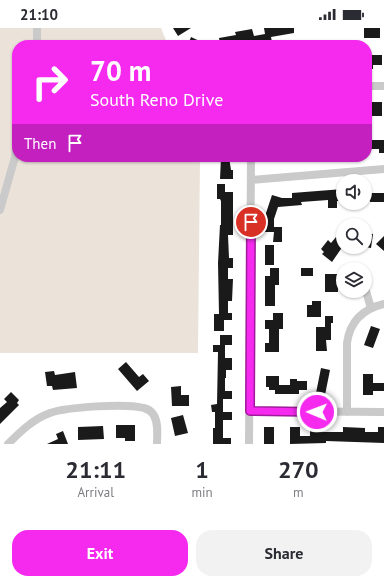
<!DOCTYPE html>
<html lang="en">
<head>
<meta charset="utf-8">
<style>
  :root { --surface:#fff; --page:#f2f2f3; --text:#2b2b33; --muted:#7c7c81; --accent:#f629ef }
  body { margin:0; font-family:"PT Sans",sans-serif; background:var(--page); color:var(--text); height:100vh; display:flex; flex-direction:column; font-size:15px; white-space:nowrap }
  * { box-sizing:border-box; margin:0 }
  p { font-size:13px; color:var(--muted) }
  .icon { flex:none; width:22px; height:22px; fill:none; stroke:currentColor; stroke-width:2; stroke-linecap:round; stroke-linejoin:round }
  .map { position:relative; height:416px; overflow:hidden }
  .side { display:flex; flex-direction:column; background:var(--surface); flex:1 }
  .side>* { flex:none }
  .banner { position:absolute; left:12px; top:12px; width:360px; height:122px; border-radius:16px; box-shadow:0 1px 3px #0004; background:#f629ef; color:#fff; overflow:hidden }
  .tools { position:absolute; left:336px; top:146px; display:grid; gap:8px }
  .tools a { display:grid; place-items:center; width:36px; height:36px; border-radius:50%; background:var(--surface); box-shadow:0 1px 3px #0004; font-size:20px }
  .pin { position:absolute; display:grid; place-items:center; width:34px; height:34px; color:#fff; margin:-17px; border:2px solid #fff; border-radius:50%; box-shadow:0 1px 4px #0007 }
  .me { position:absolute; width:44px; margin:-22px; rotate:271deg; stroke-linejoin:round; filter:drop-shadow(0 0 3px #0008) }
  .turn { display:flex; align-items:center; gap:14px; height:84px; padding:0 12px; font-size:18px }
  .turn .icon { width:52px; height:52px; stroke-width:2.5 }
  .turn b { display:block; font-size:28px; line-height:34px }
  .then { display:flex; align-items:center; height:38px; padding:0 12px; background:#0003; gap:8px; font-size:15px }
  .eta { display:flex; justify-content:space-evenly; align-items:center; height:68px; text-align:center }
  .eta b { font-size:24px; font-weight:700; line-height:28px }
  .primary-button { display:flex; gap:8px; margin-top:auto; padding:8px 12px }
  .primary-button a { flex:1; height:46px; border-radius:16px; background:var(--accent); color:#fff; font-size:16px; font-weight:700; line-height:46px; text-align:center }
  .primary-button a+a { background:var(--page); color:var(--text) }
  .status { display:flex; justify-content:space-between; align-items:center; height:28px; padding:0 20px; background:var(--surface); direction:ltr }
  .status svg { height:11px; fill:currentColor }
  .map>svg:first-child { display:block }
</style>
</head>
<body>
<div class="status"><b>21:10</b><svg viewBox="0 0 49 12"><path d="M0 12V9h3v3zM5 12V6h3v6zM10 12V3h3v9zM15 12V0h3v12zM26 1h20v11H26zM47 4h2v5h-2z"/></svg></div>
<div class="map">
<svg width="384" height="416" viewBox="0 0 384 416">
  <rect width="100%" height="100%" fill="#fff"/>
  <path fill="#ebe3da" d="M 0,0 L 161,0 L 168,17 L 17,17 L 17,129 L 200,129 L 198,325 L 0,325 Z"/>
  <path fill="#1a1a1a" d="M 173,0 L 191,0 L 178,8 Z
    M 264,0 L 294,0 L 294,5 L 271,9 L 272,14 L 258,16 L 257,12 L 235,17 L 220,17 L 219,10 L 236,7 L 235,4 L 252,1 L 254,8 L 265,6 Z
    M 364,0 L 380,0 L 380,10 L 364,10 Z
    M 191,9 L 208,17 L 188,17 Z
    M 367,27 L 382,27 L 382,37 L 373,37 L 373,41 L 367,41 Z
    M 371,74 L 382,74 L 382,88 L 367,88 L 367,79 L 371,79 Z
    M 370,112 L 384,112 L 384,125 L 379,125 L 379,121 L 367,121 L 367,115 L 370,115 Z
    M 221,129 L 229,129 L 231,142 L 233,142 L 233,151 L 220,151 Z
    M 217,156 L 225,156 L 225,164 L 233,164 L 233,207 L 228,207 L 229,230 L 233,230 L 233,240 L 228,240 L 228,251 L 233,251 L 232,273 L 228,273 L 228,285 L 232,285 L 232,292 L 224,292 L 224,303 L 214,303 L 214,286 L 219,286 L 218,235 L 220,197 L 221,197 L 221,173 L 220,171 L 217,171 Z
    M 343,161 L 343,173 L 337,173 L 337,180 L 328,180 L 328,172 L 301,174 L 302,177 L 278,179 L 274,191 L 274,199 L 282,199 L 282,214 L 273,214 L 274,204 L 265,204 L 265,188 L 272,167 L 282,170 L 292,170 L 292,165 Z
    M 365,165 L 384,165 L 384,174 L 370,174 L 370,173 L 365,173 Z
    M 365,205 L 373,206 L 371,220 L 365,219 Z
    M 384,208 L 384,223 L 376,216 Z
    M 336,209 L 343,214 L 343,218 L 332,234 L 322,226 L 324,224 L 321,221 L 328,212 L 331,215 Z
    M 265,217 L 274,217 L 274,237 L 265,237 Z
    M 270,240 L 279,240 L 279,257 L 275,257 L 275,278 L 265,278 L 265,248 L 270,248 Z
    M 301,240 L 313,240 L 313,248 L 301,248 Z
    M 325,246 L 338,246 L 338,264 L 325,264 Z
    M 312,273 L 321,273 L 321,289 L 307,289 L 307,277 L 312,277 Z
    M 273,285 L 283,285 L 283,301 L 279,301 L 279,324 L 265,324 L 265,315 L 269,315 L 269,301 L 265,301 L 265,292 L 273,292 Z
    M 325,288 L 333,288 L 333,295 L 331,295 L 331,312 L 326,312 L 327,323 L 316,323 L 316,299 L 325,299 Z
    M 371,298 L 380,301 L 373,320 L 364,317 Z
    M 220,307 L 232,307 L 232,317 L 225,317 L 225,330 L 232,330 L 232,342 L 226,342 L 226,350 L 225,350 L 225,363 L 232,363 L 232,371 L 223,371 L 223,384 L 232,384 L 232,392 L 223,392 L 223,410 L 231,410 L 231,416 L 213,416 L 213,400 L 215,400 L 215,384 L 212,384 L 211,377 L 217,376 L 218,324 L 213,324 L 213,317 L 220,317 Z
    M 126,334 L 139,349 L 143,346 L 149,353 L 137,363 L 118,341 Z
    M 321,340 L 330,342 L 325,367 L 316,365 Z
    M 54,343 L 55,347 L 75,344 L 77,360 L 53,362 L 52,358 L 47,358 L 45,344 Z
    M 363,346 L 373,346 L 373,355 L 384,355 L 384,363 L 373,363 L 373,367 L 363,367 Z
    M 266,348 L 279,348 L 279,357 L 290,357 L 290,351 L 297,351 L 297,353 L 307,353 L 307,362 L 299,362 L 299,366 L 275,366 L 275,362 L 269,362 L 269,359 L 266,359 Z
    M 181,358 L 181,367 L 189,367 L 189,378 L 172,378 L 171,359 Z
    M 11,364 L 19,372 L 17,375 L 19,377 L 0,396 L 0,380 L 7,374 L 4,371 Z
    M 183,387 L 188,405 L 175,408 L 171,390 Z
    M 116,397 L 135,397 L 135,413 L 125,413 L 125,410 L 116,410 Z
    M 103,398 L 104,411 L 78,412 L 78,399 Z
    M 264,399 L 274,399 L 274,416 L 264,416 Z
    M 290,399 L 300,399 L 300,408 L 310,408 L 310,399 L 318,399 L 318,404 L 343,404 L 343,399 L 365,400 L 365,404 L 378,404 L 378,399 L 384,399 L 384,415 L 326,413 L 326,415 L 290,416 Z
    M 63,403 L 68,416 L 47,416 L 58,411 L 56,406 Z"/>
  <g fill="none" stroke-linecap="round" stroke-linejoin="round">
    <path stroke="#cacaca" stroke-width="8" d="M 37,17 L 37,0
      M 367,58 L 384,58
      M 251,152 L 384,141
      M 0,182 L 15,129 L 17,114
      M 365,260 L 371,280
      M 250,383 L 384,384
      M 347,384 L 347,315 C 350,293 363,281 384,276
      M 8,416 C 20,404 33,391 50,385 C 67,379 126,375 144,380 C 148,381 151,383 153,386 C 159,394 157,407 157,416
      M 249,416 L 251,129"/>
  </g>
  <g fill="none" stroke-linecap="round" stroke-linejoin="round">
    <defs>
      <path id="route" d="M 251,194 L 250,383 L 317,384"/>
    </defs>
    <use href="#route" stroke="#a01b9b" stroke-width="10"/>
    <use href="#route" stroke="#f629ef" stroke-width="7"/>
  </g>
</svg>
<div class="tools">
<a><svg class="icon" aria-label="sound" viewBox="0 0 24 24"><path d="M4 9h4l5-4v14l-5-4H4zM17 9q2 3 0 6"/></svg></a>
<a><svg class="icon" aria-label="search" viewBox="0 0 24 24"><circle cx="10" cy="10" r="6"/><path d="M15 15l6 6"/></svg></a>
<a><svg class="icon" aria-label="layers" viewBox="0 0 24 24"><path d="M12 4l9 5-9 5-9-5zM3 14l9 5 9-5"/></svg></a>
</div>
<div class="pin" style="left:251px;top:194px;background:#d93025"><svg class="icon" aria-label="arrive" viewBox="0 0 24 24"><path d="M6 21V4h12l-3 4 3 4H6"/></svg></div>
<svg class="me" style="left:317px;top:384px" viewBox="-20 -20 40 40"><circle r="17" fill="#f629ef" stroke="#fff" stroke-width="3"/><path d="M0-11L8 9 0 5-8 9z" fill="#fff"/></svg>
<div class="banner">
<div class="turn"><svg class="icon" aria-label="right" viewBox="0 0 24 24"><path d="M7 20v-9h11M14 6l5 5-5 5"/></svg><div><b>70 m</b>South Reno Drive</div></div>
<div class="then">Then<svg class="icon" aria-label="arrive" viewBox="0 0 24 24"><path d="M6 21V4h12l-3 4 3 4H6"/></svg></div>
</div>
</div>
<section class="side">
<div class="eta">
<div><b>21:11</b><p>Arrival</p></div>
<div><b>1</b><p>min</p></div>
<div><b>270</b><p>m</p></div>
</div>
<div class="primary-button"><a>Exit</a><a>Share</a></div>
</section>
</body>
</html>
